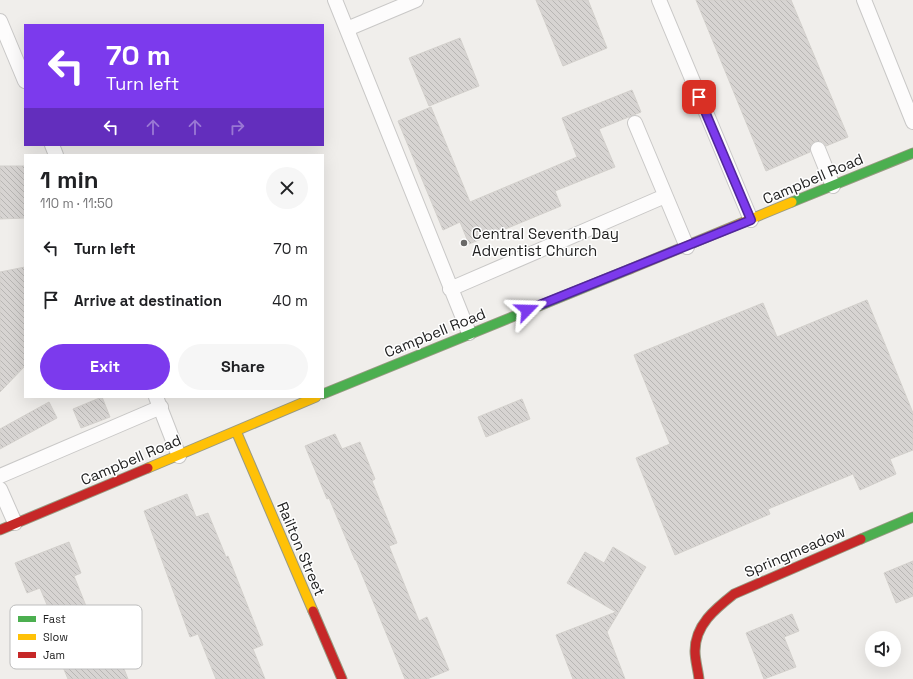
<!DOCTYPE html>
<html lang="en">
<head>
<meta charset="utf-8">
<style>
  :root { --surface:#fff; --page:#f6f6f6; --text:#202124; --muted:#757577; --accent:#7c3aed }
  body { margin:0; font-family:"Space Grotesk",sans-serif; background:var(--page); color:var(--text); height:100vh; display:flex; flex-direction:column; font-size:15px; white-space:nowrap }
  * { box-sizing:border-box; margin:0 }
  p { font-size:13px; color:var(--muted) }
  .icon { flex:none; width:22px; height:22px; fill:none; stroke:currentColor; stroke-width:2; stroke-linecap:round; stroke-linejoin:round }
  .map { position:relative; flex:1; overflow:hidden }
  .details { position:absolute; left:24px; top:154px; width:300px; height:244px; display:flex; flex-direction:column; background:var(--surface); border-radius:0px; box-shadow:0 4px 16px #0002 }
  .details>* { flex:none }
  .guide { position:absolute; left:24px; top:24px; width:300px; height:122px; border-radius:0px; box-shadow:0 4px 16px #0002; background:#7c3aed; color:#fff; overflow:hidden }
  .tools { position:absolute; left:865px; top:631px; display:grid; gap:8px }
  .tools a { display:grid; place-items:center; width:36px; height:36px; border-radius:50%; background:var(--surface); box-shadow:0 4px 16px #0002; font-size:20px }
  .pin { position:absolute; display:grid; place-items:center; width:34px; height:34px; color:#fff; margin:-17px; border-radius:8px; box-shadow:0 2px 6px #0006 }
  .me { position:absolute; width:44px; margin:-22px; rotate:68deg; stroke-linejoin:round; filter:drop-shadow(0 0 3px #0008) }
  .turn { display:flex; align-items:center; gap:14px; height:84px; padding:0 16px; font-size:18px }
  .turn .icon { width:52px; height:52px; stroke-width:2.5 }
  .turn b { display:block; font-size:28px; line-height:34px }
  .lanes { display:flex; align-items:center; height:38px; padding:0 16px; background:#0003; justify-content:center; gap:20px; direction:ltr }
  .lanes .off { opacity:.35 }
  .round { display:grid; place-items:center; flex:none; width:42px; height:42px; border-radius:21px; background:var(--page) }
  .overview { display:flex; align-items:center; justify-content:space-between; height:68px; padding:0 16px }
  h1 { font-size:24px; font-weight:700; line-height:30px }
  .action { display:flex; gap:8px; margin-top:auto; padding:8px 16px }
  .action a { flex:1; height:46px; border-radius:24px; background:var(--accent); color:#fff; font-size:16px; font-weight:700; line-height:46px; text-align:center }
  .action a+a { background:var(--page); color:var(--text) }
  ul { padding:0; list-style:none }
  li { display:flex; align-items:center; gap:12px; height:52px; padding:0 16px }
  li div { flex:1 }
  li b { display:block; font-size:15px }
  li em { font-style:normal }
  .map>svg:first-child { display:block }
</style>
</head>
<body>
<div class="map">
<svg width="913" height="679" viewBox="0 0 913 679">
  <defs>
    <pattern id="building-back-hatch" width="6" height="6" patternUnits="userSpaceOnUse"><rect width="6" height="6" fill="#d7d4d2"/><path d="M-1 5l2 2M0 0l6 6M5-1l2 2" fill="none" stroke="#b8b6b4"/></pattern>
  </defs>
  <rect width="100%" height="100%" fill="#f0eeeb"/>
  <path fill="url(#building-back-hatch)" stroke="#d3d0cc" d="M 536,0 L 588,0 L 607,48 L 563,66 Z
    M 696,0 L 791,0 L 848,137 L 826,146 L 823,142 L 815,141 L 811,144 L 810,152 L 766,171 Z
    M 460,38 L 479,86 L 429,106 L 409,58 Z
    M 632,90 L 641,112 L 599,129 L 615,167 L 555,191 L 561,206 L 469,244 L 460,222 L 443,230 L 398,121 L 431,107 L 470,202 L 577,157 L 562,118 Z
    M 0,166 L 25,166 L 25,218 L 0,219 Z
    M 25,267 L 25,366 L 0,392 L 0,272 Z
    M 867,300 L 913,413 L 913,450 L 890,459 L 896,474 L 860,490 L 853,474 L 768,509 L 770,514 L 675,555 L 636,458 L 670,444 L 634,355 L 763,303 L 777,337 Z
    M 102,397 L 110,417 L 81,428 L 73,409 Z
    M 522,399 L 530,419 L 486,437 L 478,417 Z
    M 49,402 L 57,418 L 0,449 L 0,429 Z
    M 335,434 L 342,449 L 360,442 L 375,479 L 372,481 L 397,543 L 389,546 L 419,621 L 427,617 L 449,670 L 427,679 L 405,679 L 356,560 L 355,560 L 329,498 L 327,499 L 305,446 Z
    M 187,494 L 196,517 L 208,513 L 226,557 L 228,556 L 263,645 L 253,649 L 265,679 L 216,679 L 198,634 L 190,637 L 144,511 Z
    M 69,542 L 81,573 L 74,576 L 88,611 L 99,606 L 128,679 L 68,679 L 57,653 L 41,659 L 31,634 L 55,624 L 40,588 L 27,593 L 15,563 Z
    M 613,547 L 646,567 L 607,632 L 625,679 L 573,679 L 556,635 L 616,612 L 567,583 L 585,552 L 604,563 Z
    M 913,561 L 913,596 L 896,603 L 884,573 Z
    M 792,614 L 799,631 L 784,637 L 796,667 L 764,679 L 746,633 Z"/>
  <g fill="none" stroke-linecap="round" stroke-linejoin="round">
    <defs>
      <path id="lane" d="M 335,0 L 469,333
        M 659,0 L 751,220
        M 864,0 L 913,122
        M 0,21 L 25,81
        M 347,29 L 416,0
        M 635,123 L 687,247
        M 52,145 L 56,155
        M 818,149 L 833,186
        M 450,289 L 665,196
        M 156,397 L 179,456
        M 0,476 L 161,407
        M 0,489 L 15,523"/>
      <path id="fast" d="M 792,202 L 913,153
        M 323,394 L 630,269
        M 861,539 L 913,517"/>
      <path id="slow" d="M 630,269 L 792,202
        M 236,431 L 313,611
        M 148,468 L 316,397"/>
      <path id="jam" d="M 0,530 L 148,468
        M 313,611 L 342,679
        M 699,679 C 698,670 695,660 695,651 C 695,625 715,609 734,594 L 861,539"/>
    </defs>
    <use href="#lane" stroke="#c9c8c7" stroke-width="16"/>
    <use href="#fast" stroke="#999a82" stroke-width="11"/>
    <use href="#slow" stroke="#999a82" stroke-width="11"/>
    <use href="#jam" stroke="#999a82" stroke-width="11"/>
    <use href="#lane" stroke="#fdfcfc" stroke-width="14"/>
    <use href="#fast" stroke="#4caf50" stroke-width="9"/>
    <use href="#slow" stroke="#ffc107" stroke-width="9"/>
    <use href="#jam" stroke="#c62828" stroke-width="9"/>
  </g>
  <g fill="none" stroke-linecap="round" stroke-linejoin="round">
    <defs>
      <path id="route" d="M 527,310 L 751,220 L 699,97"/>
    </defs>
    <use href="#route" stroke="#51269a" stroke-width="10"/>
    <use href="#route" stroke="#7c3aed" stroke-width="7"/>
  </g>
  <circle fill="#6a6968" stroke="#fff" stroke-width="1.5" cx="464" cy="243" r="4"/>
  <g text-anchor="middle" stroke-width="3" stroke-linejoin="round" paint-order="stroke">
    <g font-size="15" fill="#222" stroke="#fff">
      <text transform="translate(813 179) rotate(-23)" y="5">Campbell Road</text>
      <text transform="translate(435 333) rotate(-22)" y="5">Campbell Road</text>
      <text transform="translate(131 460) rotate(-23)" y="5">Campbell Road</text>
      <text transform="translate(301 549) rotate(67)" y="5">Railton Street</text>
      <text transform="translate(795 552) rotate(-23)" y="5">Springmeadow</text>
    </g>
    <g font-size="15" fill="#222" stroke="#fff" text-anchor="start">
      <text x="472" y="239">Central Seventh Day<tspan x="472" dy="17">Adventist Church</tspan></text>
    </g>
  </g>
  <rect x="10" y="605" width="132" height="64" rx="6" fill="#fff" stroke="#bdbdbd" stroke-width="1"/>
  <rect x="18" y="616" width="18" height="6" fill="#4caf50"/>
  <rect x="18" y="634" width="18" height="6" fill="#ffc107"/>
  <rect x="18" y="652" width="18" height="6" fill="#c62828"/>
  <g font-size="11" fill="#222">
    <text x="43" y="623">Fast</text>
    <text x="43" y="641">Slow</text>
    <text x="43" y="659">Jam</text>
  </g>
</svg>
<div class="tools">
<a><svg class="icon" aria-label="sound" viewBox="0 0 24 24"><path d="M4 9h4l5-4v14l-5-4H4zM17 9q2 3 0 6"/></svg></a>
</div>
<div class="pin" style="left:699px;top:97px;background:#d93025"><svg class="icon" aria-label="arrive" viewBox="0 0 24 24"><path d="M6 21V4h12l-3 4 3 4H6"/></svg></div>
<svg class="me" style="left:527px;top:310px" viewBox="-20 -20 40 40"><path d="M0-17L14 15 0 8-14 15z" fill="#7c3aed" stroke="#fff" stroke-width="4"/></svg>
<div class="guide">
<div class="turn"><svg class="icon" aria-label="left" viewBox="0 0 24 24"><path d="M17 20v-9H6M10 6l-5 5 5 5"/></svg><div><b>70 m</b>Turn left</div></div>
<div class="lanes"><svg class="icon" aria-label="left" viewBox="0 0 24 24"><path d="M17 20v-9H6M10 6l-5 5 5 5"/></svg><svg class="icon off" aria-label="ahead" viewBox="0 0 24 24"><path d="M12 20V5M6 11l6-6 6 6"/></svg><svg class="icon off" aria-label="ahead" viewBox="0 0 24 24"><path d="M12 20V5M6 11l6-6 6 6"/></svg><svg class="icon off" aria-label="right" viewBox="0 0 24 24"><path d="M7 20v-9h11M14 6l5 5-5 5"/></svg></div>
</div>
<section class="details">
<div class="overview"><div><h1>1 min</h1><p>110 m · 11:50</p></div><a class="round"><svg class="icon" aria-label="close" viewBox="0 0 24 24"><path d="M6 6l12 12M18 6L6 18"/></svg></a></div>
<ul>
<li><svg class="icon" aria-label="left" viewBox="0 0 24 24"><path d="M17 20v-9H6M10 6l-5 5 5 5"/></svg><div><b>Turn left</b></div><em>70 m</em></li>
<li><svg class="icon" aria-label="arrive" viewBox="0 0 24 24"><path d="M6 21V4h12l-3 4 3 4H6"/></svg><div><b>Arrive at destination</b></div><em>40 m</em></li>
</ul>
<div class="action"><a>Exit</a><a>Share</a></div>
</section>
</div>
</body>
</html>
